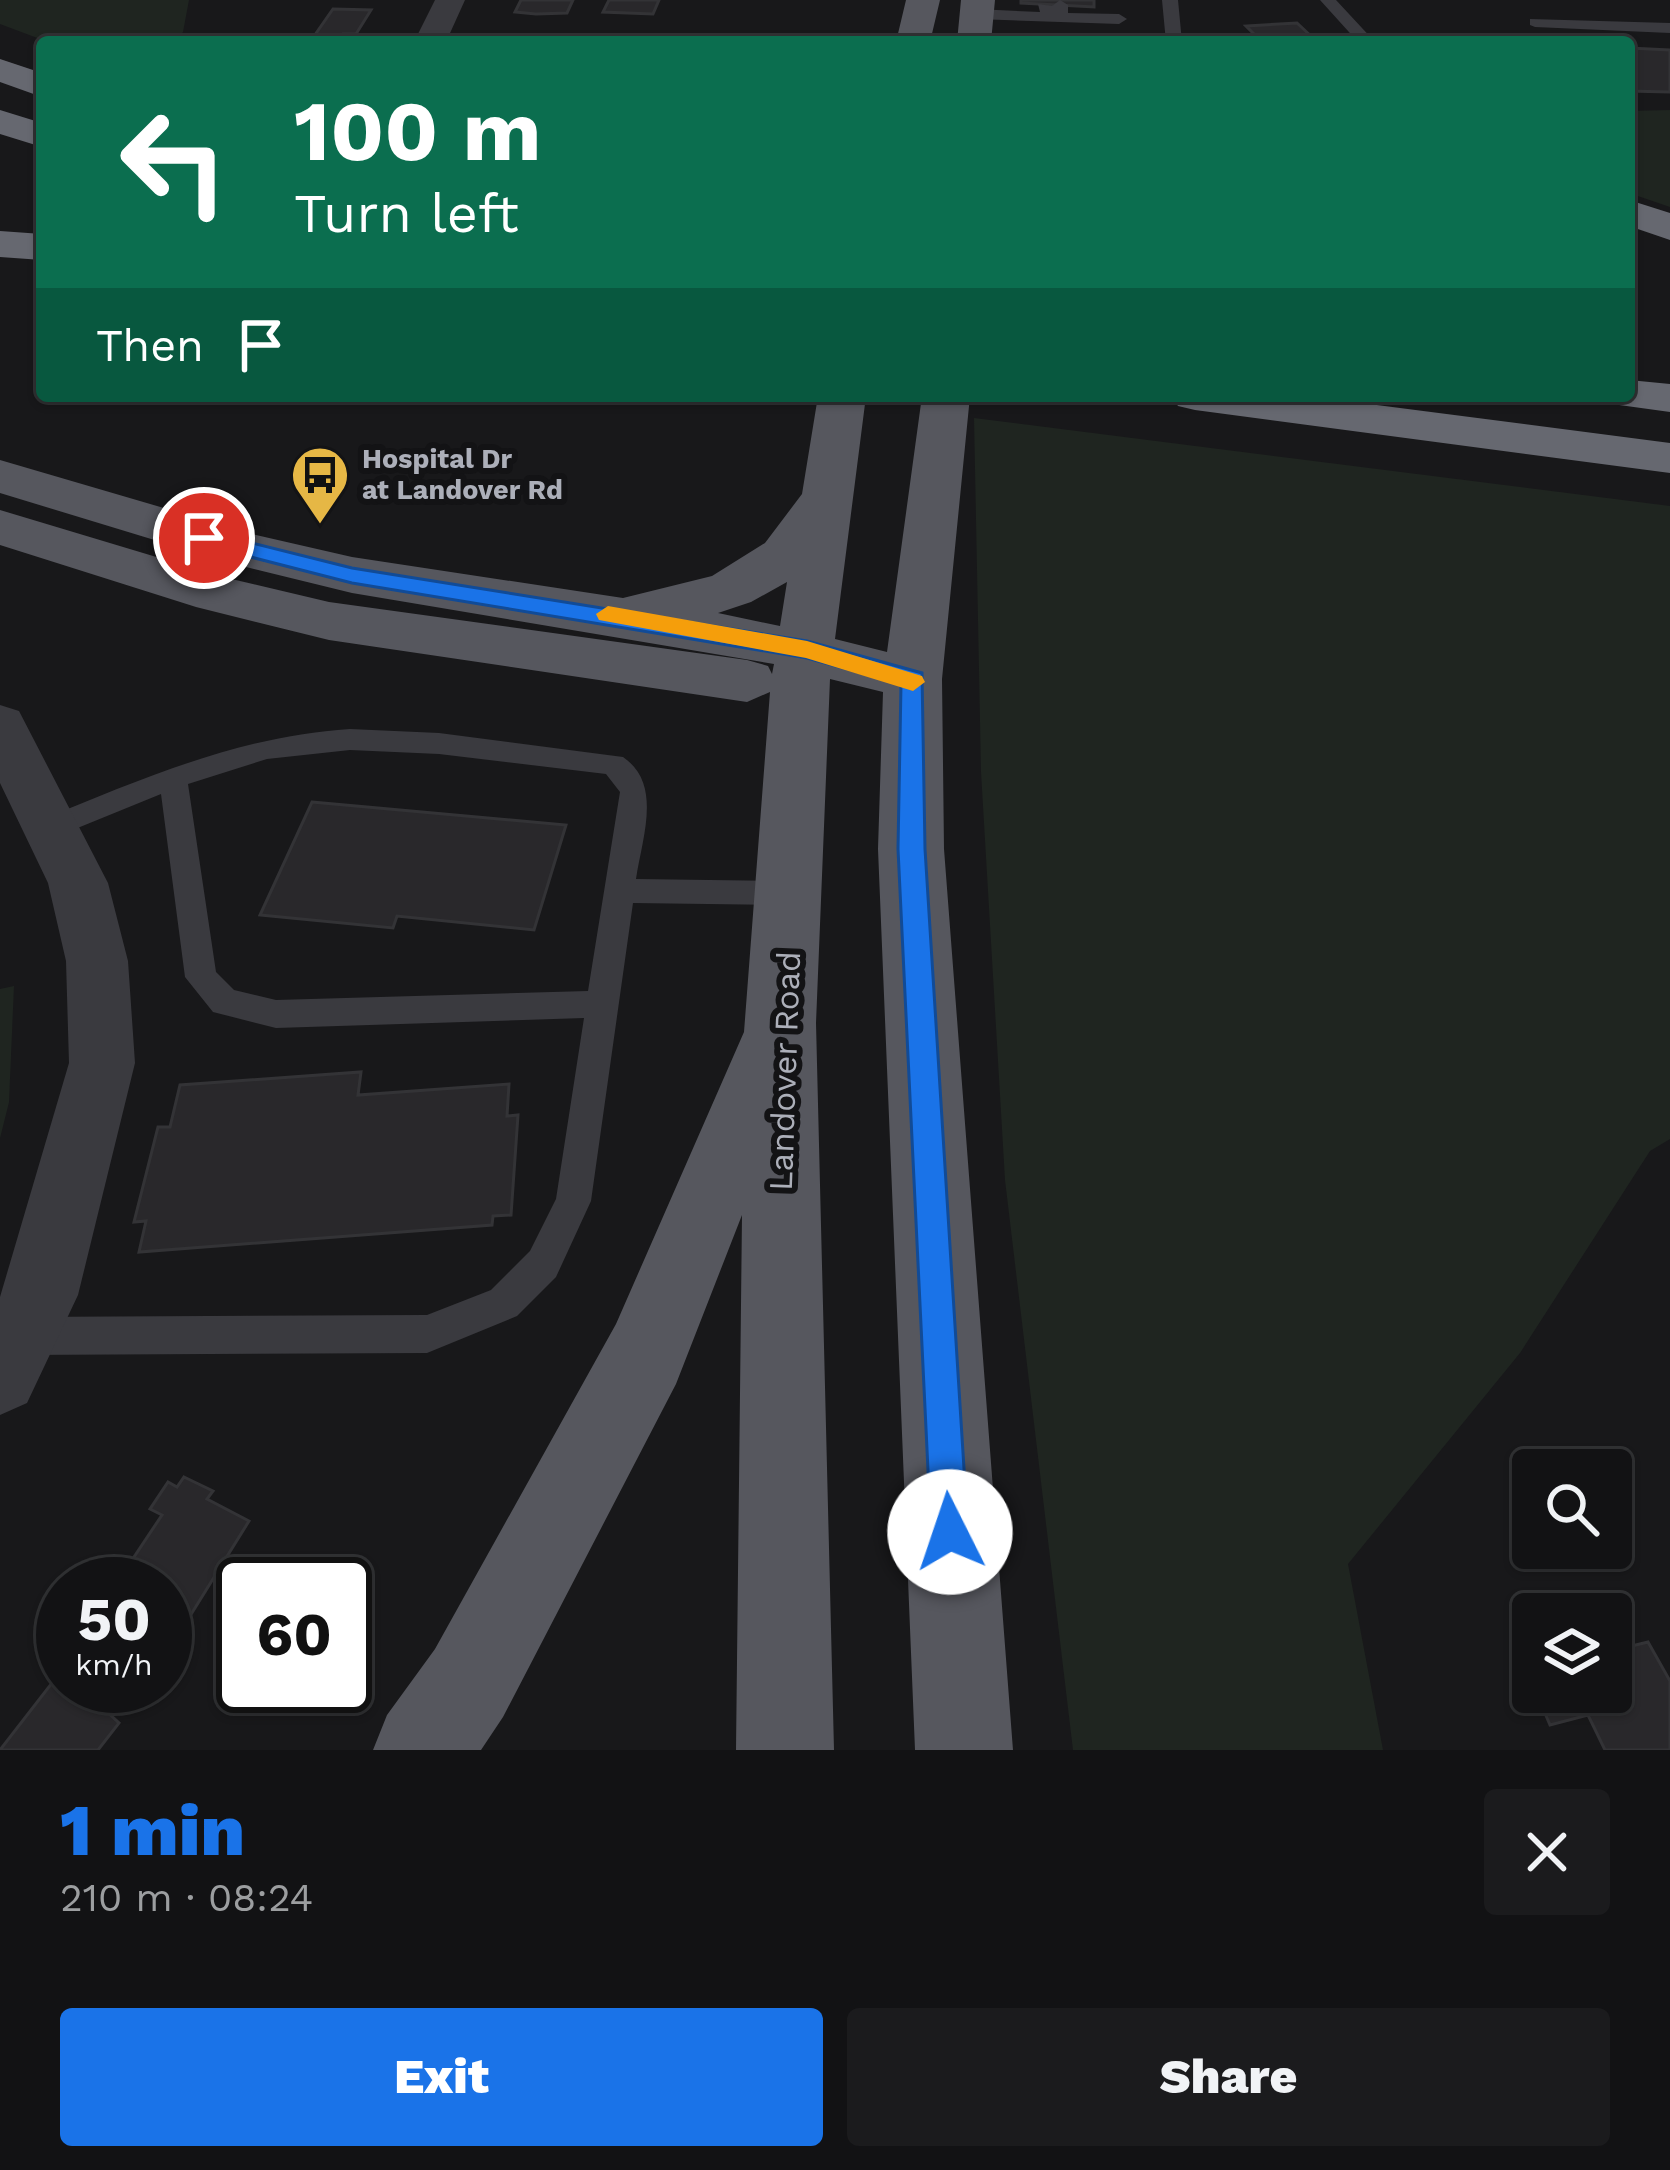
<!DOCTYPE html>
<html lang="en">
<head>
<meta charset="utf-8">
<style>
  :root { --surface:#121214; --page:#1b1b1d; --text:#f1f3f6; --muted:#9c9ea0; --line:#313234; --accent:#1a73e8 }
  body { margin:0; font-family:"Work Sans",sans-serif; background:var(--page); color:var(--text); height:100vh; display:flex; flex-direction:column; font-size:45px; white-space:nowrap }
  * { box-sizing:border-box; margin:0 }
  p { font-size:39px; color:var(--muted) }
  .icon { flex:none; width:66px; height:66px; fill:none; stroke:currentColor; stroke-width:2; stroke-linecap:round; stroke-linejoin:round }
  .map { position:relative; height:1750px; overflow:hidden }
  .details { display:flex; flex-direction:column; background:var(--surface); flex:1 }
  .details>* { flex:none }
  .top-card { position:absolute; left:36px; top:36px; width:1599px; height:366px; border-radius:12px; box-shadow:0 3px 9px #0004,0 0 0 3px var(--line); background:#0b6e4f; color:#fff; overflow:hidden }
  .controls { position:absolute; left:1512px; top:1449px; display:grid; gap:24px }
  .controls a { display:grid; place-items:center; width:120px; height:120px; border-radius:12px; background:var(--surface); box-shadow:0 3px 9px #0004,0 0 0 3px var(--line); font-size:60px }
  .speed { position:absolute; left:36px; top:1557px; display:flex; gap:24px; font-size:60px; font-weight:700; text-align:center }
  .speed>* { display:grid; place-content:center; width:156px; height:156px; border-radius:50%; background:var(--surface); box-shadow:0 3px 9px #0004,0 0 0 3px var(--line); line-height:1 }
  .speed small { font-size:30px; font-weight:400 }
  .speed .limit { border:6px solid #111; border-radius:18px; background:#fff; color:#111 }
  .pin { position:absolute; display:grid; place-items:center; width:102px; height:102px; color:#fff; margin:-51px; border:6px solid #fff; border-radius:50%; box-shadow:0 3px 12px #0007 }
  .me { position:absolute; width:132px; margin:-66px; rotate:356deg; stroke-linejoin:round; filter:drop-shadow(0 0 9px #0008) }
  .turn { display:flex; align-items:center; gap:42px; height:252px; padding:0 60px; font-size:54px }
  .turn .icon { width:156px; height:156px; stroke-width:2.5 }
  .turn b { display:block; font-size:84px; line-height:102px }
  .then { display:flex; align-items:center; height:114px; padding:0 60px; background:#0003; gap:24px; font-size:45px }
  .round { display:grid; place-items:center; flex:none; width:126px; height:126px; border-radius:12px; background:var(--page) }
  .head { display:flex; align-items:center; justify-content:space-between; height:204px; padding:0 60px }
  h1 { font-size:72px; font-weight:800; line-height:90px; color:var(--accent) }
  .cta { display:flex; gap:24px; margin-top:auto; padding:24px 60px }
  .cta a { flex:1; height:138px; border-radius:12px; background:var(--accent); color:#fff; font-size:48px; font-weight:800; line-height:138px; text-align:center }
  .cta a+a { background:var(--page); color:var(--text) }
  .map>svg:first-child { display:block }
</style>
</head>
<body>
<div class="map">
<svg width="1670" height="1750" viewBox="0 0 1670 1750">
  <rect width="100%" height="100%" fill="#18181a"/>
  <path fill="#1f2520" d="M 0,0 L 189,0 L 183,32 L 173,42 L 48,42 L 0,24 Z
    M 1670,110 L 1670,207 L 1629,193 L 1629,111 Z
    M 974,418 L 1670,506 L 1670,1139 L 1650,1151 L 1520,1353 L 1348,1564 L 1383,1750 L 1073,1750 L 1005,1180 L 981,772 Z
    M 14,986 L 9,1102 L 0,1138 L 0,989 Z"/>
  <path fill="#29282b" stroke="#333336" stroke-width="3" d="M 521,0 L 573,0 L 567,13 L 536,14 L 515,12 Z
    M 609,0 L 659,0 L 653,14 L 603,12 Z
    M 1021,0 L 1094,0 L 1094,7 L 1021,3 Z
    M 333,9 L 371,10 L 356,34 L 343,34 L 338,42 L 310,42 Z
    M 1297,23 L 1312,37 L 1303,38 L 1308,42 L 1237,41 L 1259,39 L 1246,26 Z
    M 1629,48 L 1670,50 L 1670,92 L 1629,91 Z
    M 312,802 L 566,825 L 534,930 L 397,916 L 393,928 L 260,915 Z
    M 361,1072 L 358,1095 L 509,1084 L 507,1116 L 518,1115 L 511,1215 L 493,1216 L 492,1225 L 139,1252 L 146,1221 L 134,1222 L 158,1127 L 170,1127 L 180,1085 Z
    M 184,1477 L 213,1491 L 207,1499 L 249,1521 L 167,1653 L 165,1584 L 116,1584 L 162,1515 L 150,1509 L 168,1482 L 177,1487 Z
    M 1648,1642 L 1670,1681 L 1670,1750 L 1605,1750 L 1588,1715 L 1550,1725 L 1536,1692 L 1611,1692 L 1611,1651 Z
    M 62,1670 L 63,1686 L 79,1686 L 119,1723 L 98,1750 L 0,1750 Z"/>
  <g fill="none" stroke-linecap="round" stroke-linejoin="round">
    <path fill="#3a3a3f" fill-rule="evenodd" d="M 1060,0 L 1068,5 L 1068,13 L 1119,14 L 1127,19 L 1119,24 L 976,19 L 968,14 L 976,9 L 1040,12 L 1038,4 L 1052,6 Z
      M 1162,0 L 1178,0 L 1182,42 L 1166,42 Z
      M 1320,0 L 1336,0 L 1375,42 L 1358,42 Z
      M 1530,19 L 1670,23 L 1670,33 L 1535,27 L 1530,25 Z
      M 350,729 L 439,733 L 623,757 C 663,784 642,838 636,879 L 791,881 L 802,884 L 806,893 L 802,902 L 791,905 L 633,903 L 591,1201 L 556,1277 L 517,1316 L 427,1353 L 20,1355 L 7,1349 L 1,1336 L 7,1323 L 20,1317 L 427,1315 L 491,1290 L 530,1251 L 556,1199 L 584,1018 L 276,1028 L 213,1012 L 185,977 L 161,794 L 53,838 L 43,835 L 38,827 L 43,819 C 144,778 240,736 350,729 ZM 350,750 L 439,754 L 606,774 L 620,792 L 588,991 L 276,1000 L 234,990 L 216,972 L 188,784 L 267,759 Z"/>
    <path fill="#3a3a3f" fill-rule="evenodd" d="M 435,0 L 465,0 L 446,42 L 414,42 Z
      M 525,33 L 716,33 L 732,42 L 509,42 Z
      M 0,705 L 19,711 L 108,883 L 128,961 L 135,1063 L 78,1295 L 27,1403 L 0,1415 L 0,1297 L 69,1063 L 66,961 L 48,883 L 0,783 Z"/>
    <path fill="#56575e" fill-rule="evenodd" d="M 906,0 L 940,0 L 930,42 L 896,42 Z
      M 961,0 L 995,0 L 991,42 L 957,42 Z
      M 818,396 L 866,396 L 835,639 L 887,652 L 922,396 L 970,396 L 942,679 L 944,849 L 1013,1750 L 915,1750 L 878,849 L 883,692 L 830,679 L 816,1023 L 834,1750 L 736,1750 L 742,1215 L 676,1384 L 503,1717 L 481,1750 L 373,1750 L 387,1715 L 435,1649 L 616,1324 L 744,1032 L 770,692 L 747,702 L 329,640 L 196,607 L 0,545 L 0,510 L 223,577 L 329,602 L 747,660 L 768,666 L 772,674 L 774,664 L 352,593 L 230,563 L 0,493 L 0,460 L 256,535 L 352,557 L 623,598 L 712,576 L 765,543 L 802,494 ZM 787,582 L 780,626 L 718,613 L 751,602 Z"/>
    <path fill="#666870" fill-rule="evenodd" d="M 0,59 L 42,73 L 42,97 L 0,82 Z
      M 0,110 L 42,123 L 42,147 L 0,134 Z
      M 1629,200 L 1670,213 L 1670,240 L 1629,226 Z
      M 0,231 L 42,234 L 42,260 L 0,257 Z
      M 1629,380 L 1670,384 L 1670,412 L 1612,404 L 1606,396 L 1629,396 Z
      M 1171,396 L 1307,396 L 1670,443 L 1670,473 L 1195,410 L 1178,406 Z"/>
  </g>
  <path fill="#1a73e8" stroke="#114b97" stroke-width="3" d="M 204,531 L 352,568 L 807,641 L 922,673 L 925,849 L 968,1532 L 963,1545 L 950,1550 L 936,1545 L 931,1532 L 898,849 L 901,684 L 807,658 L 352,583 L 196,543 L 196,533 Z"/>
  <path fill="#f59e0b" d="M 608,606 L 807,641 L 922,676 L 925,682 L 913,691 L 806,658 L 599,620 L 596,614 Z"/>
  <defs>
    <symbol id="bus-pin" viewBox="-11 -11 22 30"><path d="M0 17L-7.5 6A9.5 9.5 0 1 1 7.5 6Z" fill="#e6b745" stroke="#131315"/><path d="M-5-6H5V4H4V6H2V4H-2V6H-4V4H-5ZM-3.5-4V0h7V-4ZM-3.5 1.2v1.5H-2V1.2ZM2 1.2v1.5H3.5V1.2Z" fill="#111"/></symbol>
  </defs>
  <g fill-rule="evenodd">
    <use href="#bus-pin" x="287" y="442" width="66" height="90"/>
  </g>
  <g text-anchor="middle" stroke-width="12" stroke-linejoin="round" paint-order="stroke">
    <g font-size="27" font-weight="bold" fill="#acafb9" stroke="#131315" text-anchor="start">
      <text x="362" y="468">Hospital Dr<tspan x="362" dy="31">at Landover Rd</tspan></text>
    </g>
    <g font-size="33" fill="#acafb9" stroke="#131315">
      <text transform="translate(784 1071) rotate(-88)" y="12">Landover Road</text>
    </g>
  </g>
</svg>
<div class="controls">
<a><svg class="icon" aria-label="search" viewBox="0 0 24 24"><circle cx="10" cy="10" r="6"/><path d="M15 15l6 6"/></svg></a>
<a><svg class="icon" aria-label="layers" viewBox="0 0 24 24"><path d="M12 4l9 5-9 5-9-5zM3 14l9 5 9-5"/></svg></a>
</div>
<div class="speed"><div>50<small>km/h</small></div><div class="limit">60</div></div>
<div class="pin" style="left:204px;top:538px;background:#d93025"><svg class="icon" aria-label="arrive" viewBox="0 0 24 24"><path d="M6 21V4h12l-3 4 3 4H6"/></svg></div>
<svg class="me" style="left:950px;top:1532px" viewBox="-20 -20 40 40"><circle r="19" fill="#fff"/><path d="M0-13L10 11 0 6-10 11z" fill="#1a73e8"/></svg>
<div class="top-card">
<div class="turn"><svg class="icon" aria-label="left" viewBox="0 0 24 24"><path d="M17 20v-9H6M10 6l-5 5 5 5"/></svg><div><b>100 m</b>Turn left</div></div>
<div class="then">Then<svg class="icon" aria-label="arrive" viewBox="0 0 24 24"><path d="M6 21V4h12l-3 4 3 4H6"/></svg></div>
</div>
</div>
<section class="details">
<div class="head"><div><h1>1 min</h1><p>210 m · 08:24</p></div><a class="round"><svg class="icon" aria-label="close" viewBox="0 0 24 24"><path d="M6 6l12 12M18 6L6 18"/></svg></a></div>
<div class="cta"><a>Exit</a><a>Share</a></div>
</section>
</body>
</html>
